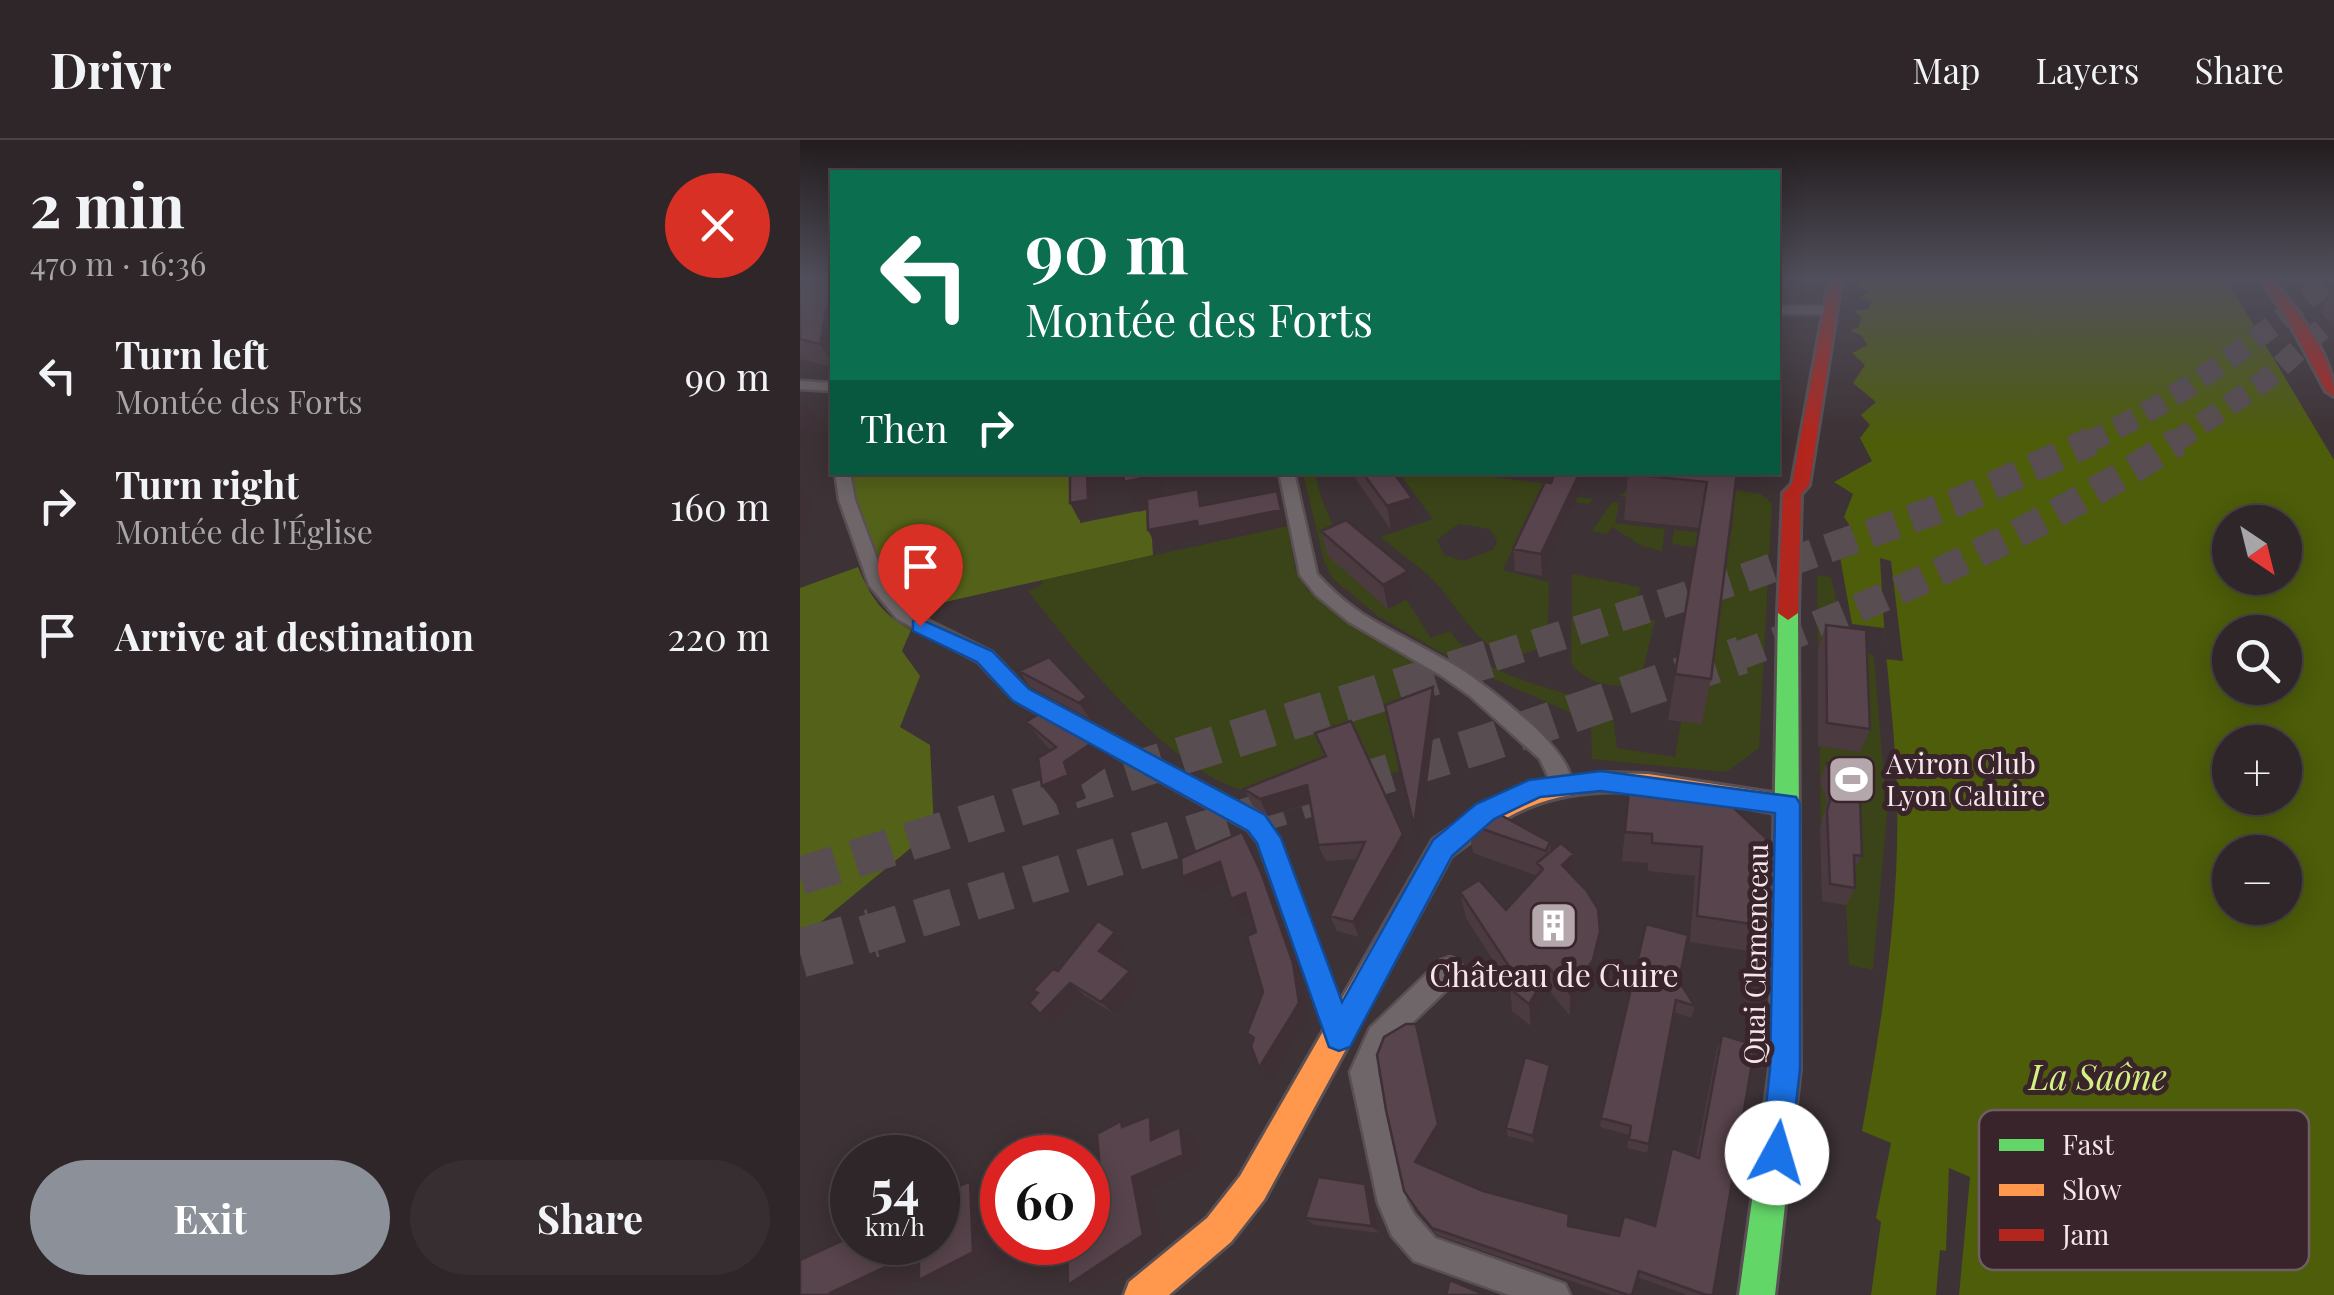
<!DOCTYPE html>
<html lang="en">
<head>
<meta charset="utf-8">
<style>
  :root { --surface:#2e2628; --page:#362e30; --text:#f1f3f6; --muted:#a7a5a8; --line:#494345; --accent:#8c9099 }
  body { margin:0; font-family:"Playfair Display",serif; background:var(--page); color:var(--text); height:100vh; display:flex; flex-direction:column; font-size:38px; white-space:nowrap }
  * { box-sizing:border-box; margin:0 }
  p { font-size:32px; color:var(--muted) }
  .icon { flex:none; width:55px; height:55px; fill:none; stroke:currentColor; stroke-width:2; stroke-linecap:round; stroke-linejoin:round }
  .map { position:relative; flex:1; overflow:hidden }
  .drawer { display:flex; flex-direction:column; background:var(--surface); width:800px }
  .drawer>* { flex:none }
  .hud { position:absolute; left:30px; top:30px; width:950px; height:305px; border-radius:0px; box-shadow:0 5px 25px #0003,0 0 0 2px var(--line); background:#0b6e4f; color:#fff; overflow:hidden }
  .needle { width:65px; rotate:145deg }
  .controls { position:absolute; left:1412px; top:365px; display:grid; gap:20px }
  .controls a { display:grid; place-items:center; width:90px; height:90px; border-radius:50%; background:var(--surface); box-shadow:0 5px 25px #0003,0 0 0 2px var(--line); font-size:50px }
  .speed { position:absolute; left:30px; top:995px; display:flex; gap:20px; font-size:50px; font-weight:700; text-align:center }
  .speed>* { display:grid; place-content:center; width:130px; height:130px; border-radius:50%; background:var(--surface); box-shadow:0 5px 25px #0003,0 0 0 2px var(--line); line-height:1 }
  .speed small { font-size:25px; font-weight:400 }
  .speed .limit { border:15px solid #d22; background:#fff; color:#111 }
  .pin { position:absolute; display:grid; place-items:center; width:85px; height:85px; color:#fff; margin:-102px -42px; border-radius:50% 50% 50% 0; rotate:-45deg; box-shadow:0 0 10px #0007 }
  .pin .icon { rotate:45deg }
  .me { position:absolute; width:110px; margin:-55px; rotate:6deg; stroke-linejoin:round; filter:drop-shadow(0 0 8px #0008) }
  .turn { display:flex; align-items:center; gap:35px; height:210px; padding:0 30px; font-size:45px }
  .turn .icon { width:130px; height:130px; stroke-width:2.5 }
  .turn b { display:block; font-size:70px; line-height:85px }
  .then { display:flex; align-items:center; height:95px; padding:0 30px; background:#0003; gap:20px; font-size:38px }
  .round { display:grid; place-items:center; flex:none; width:105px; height:105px; border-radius:52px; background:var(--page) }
  .summary { display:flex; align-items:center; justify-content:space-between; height:170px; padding:0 30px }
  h1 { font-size:60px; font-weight:700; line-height:75px }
  .primary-button { display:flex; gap:20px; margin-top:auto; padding:20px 30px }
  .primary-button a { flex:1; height:115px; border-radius:60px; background:var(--accent); color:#fff; font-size:40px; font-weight:700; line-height:115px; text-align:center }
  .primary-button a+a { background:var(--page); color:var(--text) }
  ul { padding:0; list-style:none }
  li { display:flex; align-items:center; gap:30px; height:130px; padding:0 30px }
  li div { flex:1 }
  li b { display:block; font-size:38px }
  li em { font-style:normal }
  header { display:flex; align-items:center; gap:60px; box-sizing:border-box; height:140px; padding:0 50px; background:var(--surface); border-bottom:2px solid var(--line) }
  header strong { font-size:48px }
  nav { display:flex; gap:55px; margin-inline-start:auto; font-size:35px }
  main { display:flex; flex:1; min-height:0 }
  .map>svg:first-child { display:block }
</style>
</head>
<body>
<header>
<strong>Drivr</strong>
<nav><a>Map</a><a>Layers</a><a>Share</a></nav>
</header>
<main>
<section class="drawer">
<div class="summary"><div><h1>2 min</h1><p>470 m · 16:36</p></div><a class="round" style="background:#d93025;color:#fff"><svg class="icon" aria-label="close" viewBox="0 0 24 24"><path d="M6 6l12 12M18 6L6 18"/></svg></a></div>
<ul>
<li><svg class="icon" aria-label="left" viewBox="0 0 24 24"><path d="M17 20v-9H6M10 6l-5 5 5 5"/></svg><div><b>Turn left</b><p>Montée des Forts</p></div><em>90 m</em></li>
<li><svg class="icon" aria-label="right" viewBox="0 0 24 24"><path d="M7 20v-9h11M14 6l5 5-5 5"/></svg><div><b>Turn right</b><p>Montée de l'Église</p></div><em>160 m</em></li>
<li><svg class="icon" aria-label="arrive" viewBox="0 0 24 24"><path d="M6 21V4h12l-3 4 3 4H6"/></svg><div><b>Arrive at destination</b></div><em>220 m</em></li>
</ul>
<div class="primary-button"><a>Exit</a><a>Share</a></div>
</section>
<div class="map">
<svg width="1534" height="1155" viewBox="0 0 1534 1155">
  <rect width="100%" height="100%" fill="#3d3235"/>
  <path fill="#3b4418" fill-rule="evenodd" d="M 503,333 L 515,333 C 526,387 556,424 588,469 L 606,459 L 631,498 L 650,491 C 686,543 759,545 812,570 L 817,608 L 875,617 L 881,581 L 912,490 L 918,490 L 925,418 L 901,408 L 872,404 L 874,390 L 931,395 L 934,369 L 819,356 C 854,328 920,350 961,354 L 972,363 L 959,608 L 926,632 L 792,619 L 791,582 L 661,524 L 578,476 L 533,439 L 524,421 Z
    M 599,333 L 658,333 L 748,344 L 761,355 L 793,359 L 789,364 L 737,357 L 703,430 L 749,442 L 748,493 L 739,508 C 690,535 663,472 636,443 C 619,426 599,412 580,397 L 633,379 ZM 659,384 L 690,389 L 697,401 L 694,409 L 664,421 L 644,415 L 637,400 Z
    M 812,362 L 819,363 L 815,383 L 865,389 L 862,411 L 842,406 L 812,387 L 807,394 L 792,391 Z
    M 488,386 L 495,429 L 508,451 L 636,530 L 633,569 L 591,586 L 599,631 C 566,640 478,657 447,651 C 373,636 273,509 228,451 L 243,444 L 241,440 Z
    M 772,434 L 840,447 L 835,477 L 855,480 L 840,542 C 817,551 785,543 771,523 Z
    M 1017,435 L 1031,437 L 1043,491 L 1074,517 L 1087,674 L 1073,830 L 1049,825 L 1046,765 L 1022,761 Z"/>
  <path fill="#546219" d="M 49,333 L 295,333 L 279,337 L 280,383 L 350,369 L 353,415 L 110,470 C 79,434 56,379 49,333 Z
    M 58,427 C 71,458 82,474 111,490 L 102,511 L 120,536 L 100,587 L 130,605 L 134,689 L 0,799 L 0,448 Z"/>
  <path fill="#4d5d09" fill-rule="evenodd" d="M 1058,137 L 1425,137 L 1534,320 L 1534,1155 L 1071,1155 L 1081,1082 L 1076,1078 L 1091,1003 L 1062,991 C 1082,880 1100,769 1097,656 C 1096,600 1088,544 1084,488 L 1052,484 L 1038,406 L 1052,389 L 1044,377 L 1053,354 L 1034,342 L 1072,321 L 1060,298 L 1070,285 L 1061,275 L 1076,262 L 1053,243 L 1065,225 L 1052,213 L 1067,205 L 1062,196 L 1050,190 L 1059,187 L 1061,177 L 1054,171 L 1068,169 L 1072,162 L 1059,157 L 1069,153 L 1057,145 ZM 1430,382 L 1485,382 L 1485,438 L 1430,438 ZM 1430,492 L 1485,492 L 1485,548 L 1430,548 ZM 1430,602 L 1485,602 L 1485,658 L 1430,658 ZM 1430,712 L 1485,712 L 1485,768 L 1430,768 Z"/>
  <path fill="#3d3235" d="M 1080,418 L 1091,421 L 1103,521 L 1086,519 Z
    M 1149,1028 L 1170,1037 L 1159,1155 L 1136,1155 L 1140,1110 L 1146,1111 Z"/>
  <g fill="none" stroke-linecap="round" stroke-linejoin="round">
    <path stroke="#584d50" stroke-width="22" stroke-dasharray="22 11" stroke-linecap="butt" d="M 1286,303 C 1379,261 1455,201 1534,137
      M 1374,303 L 1464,241 L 1534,178"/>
    <path stroke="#584d50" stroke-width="29" stroke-dasharray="29 15" stroke-linecap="butt" d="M 693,517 L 944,438 L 1153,364 L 1292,301
      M 935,517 C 1089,460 1239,390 1378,301"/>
    <path stroke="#584d50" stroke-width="38" stroke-dasharray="38 19" stroke-linecap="butt" d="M 0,736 L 701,515
      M 64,795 L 684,604 L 942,515"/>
    <path stroke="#584d50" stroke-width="49" stroke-dasharray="49 24" stroke-linecap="butt" d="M 0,813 L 73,793"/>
    <defs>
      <path id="street" d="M 978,166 L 1030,166 L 1036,170 L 1030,174 L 978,174 Z
        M 0,241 L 32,243 L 32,251 L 0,249 Z
        M 35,332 L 50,332 L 55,360 L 86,443 L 109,471 L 192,512 L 228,550 L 464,676 L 479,698 L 552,894 L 548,903 L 539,907 L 530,903 L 458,703 L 448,690 L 214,560 L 178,522 L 97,479 L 69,445 L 39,360 Z
        M 479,332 L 494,332 L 517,434 C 531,450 546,463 564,475 C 595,494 628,509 659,528 C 685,545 783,616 770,649 L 762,652 L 754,649 L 740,619 L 670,556 L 642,536 L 549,482 L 516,455 L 500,435 Z
        M 650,817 L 659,820 L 663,829 L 659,838 L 588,906 L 578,932 L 607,1061 L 614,1074 L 635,1098 L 765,1144 L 770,1155 L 709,1155 L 614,1121 L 592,1096 L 578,1063 L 550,932 L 570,888 L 641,820 Z"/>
      <path id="fast" d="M 988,466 L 998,473 L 1000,929 L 975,1155 L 939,1155 L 970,929 L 978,473 Z"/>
      <path id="slow" d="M 807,633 L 848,634 L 987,655 L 996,658 L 999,665 L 996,672 L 987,675 C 906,662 808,634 729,667 C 700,679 676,697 651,716 L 464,1060 L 431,1102 L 369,1155 L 324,1155 L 329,1142 L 407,1078 L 440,1036 L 633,700 C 688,661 739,639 807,633 Z"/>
      <path id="jam" d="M 1030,137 L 1042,137 L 1009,345 L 1001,354 L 998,473 L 988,480 L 978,473 L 983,353 L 992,344 Z
        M 1459,137 L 1472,137 C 1495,170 1534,214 1534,256 L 1526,251 L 1487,178 Z"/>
    </defs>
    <use href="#street" stroke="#5a4f53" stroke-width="5"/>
    <use href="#fast" stroke="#5a4f53" stroke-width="6"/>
    <use href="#slow" stroke="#5a4f53" stroke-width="6"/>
    <use href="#jam" stroke="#5a4f53" stroke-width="6"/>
    <use href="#street" fill="#6e6669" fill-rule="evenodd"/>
    <use href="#fast" fill="#63d668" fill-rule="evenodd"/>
    <use href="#slow" fill="#ff974d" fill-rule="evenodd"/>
    <use href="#jam" fill="#b3261e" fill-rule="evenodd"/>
  </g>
  <path fill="#4c3a41" d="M 0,137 L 32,137 L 32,227 L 0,219 Z
    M 978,137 L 1001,149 L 998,162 L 978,164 Z
    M 1534,151 L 1534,188 L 1522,169 Z
    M 551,332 L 593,332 L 612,358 L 616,382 L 591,390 Z
    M 755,332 L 789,332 L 742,436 L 715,431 L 713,409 L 751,343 Z
    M 828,332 L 937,332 L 911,539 L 902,584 L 868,580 L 899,388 L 824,380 Z
    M 521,391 L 608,431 L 612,456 L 588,469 L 528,416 Z
    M 1026,485 L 1070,589 L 1060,612 L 1018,606 L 1018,509 Z
    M 249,517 L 297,573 L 290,579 L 230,547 L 219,531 Z
    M 226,561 L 299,598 L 315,621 L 281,645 L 286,658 L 260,669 L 242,646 L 251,611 L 226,582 L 237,575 Z
    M 515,593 L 603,694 L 607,710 L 559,797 L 537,791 L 530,776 L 557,719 L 526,721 L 518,705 L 511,664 L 468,676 L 453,666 L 444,649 L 525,617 Z
    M 1027,623 L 1062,716 L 1054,731 L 1055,748 L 1046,765 L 1022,761 L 1020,688 L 1027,661 L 1020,641 Z
    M 829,649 L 923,658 L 965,786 L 955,812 L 890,802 L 895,736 L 848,731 L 848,723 L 822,721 Z
    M 668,684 L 750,702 L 750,712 L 774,737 L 798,816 L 792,844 L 770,876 L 751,853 L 731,886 L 712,871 L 710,847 L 666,778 L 660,752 L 706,770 L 738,736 L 673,713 Z
    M 315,792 L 327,805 L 314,821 L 330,831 L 342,843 L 314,874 L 284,855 L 255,885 L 240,874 L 258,831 Z
    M 879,841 L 895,866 L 891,878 L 874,872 L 847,1013 L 827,1008 L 829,995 L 800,987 L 801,978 Z
    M 616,884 L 621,898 L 642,994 L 624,1025 L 768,1087 L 819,1096 L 854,1085 L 868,1018 L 872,1008 L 896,1017 L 917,908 L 922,895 L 913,1155 L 887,1155 L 837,1137 L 832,1155 L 812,1155 L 637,1095 L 622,1078 L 604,1051 Z
    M 750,934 L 734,1003 L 708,996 L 706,988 Z
    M 572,1052 L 579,1093 L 514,1085 L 505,1078 Z"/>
  <path fill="#3e3035" d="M 32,159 L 32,222 L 20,204 L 27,167 Z
    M 0,255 L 14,277 L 0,307 Z
    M 287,332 L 300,332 L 295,333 L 296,376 L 279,380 L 270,363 Z
    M 351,332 L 360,332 L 364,366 L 338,372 L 324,342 Z
    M 780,332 L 789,332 L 742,436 L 741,414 Z
    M 0,347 L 11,360 L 4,400 L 0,400 Z
    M 477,351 L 486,386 L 404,403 L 402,397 L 356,406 L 348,390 Z
    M 612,358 L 616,382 L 591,390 L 587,366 Z
    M 608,431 L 612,456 L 588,469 L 583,445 Z
    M 633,547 L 637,568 L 619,706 L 614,686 Z
    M 287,557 L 297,573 L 290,579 L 279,563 Z
    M 299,598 L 315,621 L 281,645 L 286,658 L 260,669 L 242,646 L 264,622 Z
    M 507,645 L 514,662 L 468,676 L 460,659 Z
    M 442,692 L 470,749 L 502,838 L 508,877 L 470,941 L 459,928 L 499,863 Z
    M 603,694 L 607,710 L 559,797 L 553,782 Z
    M 774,714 L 774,742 L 762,725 Z
    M 420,722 L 431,739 L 394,754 L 382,737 Z
    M 445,753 L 456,770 L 441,776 L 431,759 Z
    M 800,791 L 798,816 L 792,844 L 770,876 L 770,854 Z
    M 315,792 L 327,805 L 312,823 L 299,811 Z
    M 750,829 L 751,853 L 731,886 L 729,864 Z
    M 330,831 L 342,843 L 314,874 L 301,862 Z
    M 270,843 L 284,855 L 255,885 L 240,874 Z
    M 616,884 L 621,898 L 642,994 L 621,1031 L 615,1022 Z
    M 750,925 L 750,934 L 734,1003 L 733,996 Z
    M 350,976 L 367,989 L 369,1012 L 351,1000 Z
    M 380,987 L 397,999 L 400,1026 L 351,1048 L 363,1103 L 292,1151 L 268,1145 L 332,1037 Z
    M 170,1041 L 202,1054 L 202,1102 L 206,1102 L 207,1121 L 157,1148 L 119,1140 Z
    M 565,1044 L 572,1052 L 579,1093 L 572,1086 Z
    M 119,1111 L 156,1120 L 85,1155 L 30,1155 L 30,1153 Z"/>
  <path fill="#58444c" stroke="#3e3035" stroke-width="2.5" d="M 0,137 L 32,137 L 32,159 L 27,167 L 20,204 L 0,199 Z
    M 978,137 L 997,137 L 1001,149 L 978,151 Z
    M 270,332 L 287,332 L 288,360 L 270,363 Z
    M 323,332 L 351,332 L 351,336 L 324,342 Z
    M 562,332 L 593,332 L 612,358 L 587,366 Z
    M 755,332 L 780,332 L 741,414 L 713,409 L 745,342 L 751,343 Z
    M 828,332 L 937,332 L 911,539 L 875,534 L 907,342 L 827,334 Z
    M 398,349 L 400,366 L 477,351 L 481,370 L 398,387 L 397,381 L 348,390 L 347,359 Z
    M 546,380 L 608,431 L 583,445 L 521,391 Z
    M 1026,485 L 1066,490 L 1070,589 L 1027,583 Z
    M 249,517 L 287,557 L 279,563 L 219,531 Z
    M 633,547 L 614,686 L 585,565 Z
    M 229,559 L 299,598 L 264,622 L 268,635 L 242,646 L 238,618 L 256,607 L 226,582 L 240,573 L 226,561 Z
    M 551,581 L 603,694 L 553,782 L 530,776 L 565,702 L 518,705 L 507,645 L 460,659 L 444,649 L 526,616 L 515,593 Z
    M 1027,623 L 1059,628 L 1062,716 L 1054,715 L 1055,748 L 1030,744 L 1027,671 L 1035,643 Z
    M 829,649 L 923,658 L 966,698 L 965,786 L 897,776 L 902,707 L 852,703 L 852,694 L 825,692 Z
    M 697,673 L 750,702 L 746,711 L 668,684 Z
    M 442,692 L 461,732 L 493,823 L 499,863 L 459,928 L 451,906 L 454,898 L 447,893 L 463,852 L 447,796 L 456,792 L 445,753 L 431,759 L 420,722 L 382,737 L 381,718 Z
    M 761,703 L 774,714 L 762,725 L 787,751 L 798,769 L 800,791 L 793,820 L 770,854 L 750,829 L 729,864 L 709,848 L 716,837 L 660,752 L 679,740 L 706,770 L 743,729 L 737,723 Z
    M 298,781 L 315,792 L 299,811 L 330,831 L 301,862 L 270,843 L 240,874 L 229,863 L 238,853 L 233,850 L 253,829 L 258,831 Z
    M 846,784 L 888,795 L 879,841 L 895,866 L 876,860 L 849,1004 L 829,999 L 831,986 L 801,978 Z
    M 606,884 L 616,884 L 638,984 L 615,1022 L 683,1051 L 769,1074 L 768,1086 L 819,1096 L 824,1076 L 855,1086 L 872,1008 L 899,1018 L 922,895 L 955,905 L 913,1155 L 906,1155 L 839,1131 L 832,1155 L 828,1155 L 632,1088 L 617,1070 L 604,1051 L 586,970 L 577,915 L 584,897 Z
    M 725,917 L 750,925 L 733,996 L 706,988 Z
    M 350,976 L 351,1000 L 380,987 L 383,1015 L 332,1037 L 343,1095 L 268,1145 L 267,1102 L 288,1102 L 288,1074 L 303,1067 L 297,994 L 321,981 L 322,987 Z
    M 518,1037 L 565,1044 L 572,1086 L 505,1078 Z
    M 170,1041 L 173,1112 L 119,1140 L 119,1111 L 30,1153 L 30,1155 L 0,1155 L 0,1120 L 52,1096 L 52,1102 L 138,1102 L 138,1056 Z
    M 650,1140 L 683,1154 L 682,1155 L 646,1155 Z"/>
  <linearGradient id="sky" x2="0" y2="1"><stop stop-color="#221c1d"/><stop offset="0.46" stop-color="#514f5c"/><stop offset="1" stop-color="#514f5c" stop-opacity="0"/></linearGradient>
  <rect width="1534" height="299" fill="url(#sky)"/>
  <path fill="#1a73e8" stroke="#114b97" stroke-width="2.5" d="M 120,479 L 192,511 L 229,549 L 465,675 L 481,698 L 542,862 L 633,700 L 676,664 L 729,640 L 801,631 L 996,657 L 1000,664 L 1000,929 L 989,1025 L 977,1030 L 966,1025 L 961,1013 L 970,929 L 975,673 L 801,651 L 740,657 L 694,679 L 652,716 L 550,907 L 539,911 L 529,907 L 457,703 L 448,691 L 213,561 L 177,522 L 113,491 L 113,481 Z"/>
  <defs>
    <symbol id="stadium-square" viewBox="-11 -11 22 22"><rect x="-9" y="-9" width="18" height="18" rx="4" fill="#b4a7ab" stroke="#38242a"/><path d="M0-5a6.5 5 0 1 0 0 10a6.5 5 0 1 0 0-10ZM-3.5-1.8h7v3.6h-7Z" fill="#fff"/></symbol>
    <symbol id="building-square" viewBox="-11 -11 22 22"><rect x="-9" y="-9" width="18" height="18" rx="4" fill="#b4a7ab" stroke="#38242a"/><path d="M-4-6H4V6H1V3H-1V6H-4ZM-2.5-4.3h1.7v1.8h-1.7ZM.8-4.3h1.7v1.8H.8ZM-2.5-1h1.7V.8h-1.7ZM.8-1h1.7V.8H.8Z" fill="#fff"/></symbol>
  </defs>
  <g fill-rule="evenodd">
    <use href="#stadium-square" x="1024" y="612" width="55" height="55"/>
    <use href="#building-square" x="726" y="758" width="55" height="55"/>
  </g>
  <g text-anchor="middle" stroke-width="10" stroke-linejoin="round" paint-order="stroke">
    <g font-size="28" fill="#f4e6ea" stroke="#38242a" text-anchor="start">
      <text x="1086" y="634">Aviron Club<tspan x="1086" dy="32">Lyon Caluire</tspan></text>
    </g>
    <g font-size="28" fill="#f4e6ea" stroke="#38242a">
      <text transform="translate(956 814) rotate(-89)" y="10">Quai Clemenceau</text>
    </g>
    <g font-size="32" fill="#f4e6ea" stroke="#38242a">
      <text x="754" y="847">Château de Cuire</text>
    </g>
    <g font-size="35" font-style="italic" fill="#d4f184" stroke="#38242a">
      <text x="1298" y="950">La Saône</text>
    </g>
  </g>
  <rect x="1179" y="970" width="330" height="160" rx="15" fill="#38242a" stroke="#705e64" stroke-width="2.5"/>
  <rect x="1199" y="999" width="45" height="12" fill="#63d668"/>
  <rect x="1199" y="1044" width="45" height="12" fill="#ff974d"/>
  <rect x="1199" y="1089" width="45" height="12" fill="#b3261e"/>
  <g font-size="28" fill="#f4e6ea">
    <text x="1262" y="1015">Fast</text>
    <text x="1262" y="1060">Slow</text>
    <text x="1262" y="1105">Jam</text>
  </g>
</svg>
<div class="controls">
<a><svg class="needle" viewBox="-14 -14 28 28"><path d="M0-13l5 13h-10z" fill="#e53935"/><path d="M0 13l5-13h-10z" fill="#a7a5a8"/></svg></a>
<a><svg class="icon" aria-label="search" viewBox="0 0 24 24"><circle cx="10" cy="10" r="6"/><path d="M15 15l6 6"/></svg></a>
<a>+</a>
<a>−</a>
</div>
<div class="speed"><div>54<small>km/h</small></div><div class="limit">60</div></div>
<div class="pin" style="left:120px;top:486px;background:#d93025"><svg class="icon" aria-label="arrive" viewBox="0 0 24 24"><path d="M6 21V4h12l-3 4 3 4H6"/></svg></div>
<svg class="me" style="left:977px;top:1013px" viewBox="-20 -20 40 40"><circle r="19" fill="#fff"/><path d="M0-13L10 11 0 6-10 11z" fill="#1a73e8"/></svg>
<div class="hud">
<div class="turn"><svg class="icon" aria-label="left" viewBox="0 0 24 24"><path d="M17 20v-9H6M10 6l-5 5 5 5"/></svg><div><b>90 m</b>Montée des Forts</div></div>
<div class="then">Then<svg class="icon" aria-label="right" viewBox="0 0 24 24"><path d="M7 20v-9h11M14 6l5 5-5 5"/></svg></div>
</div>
</div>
</main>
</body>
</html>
